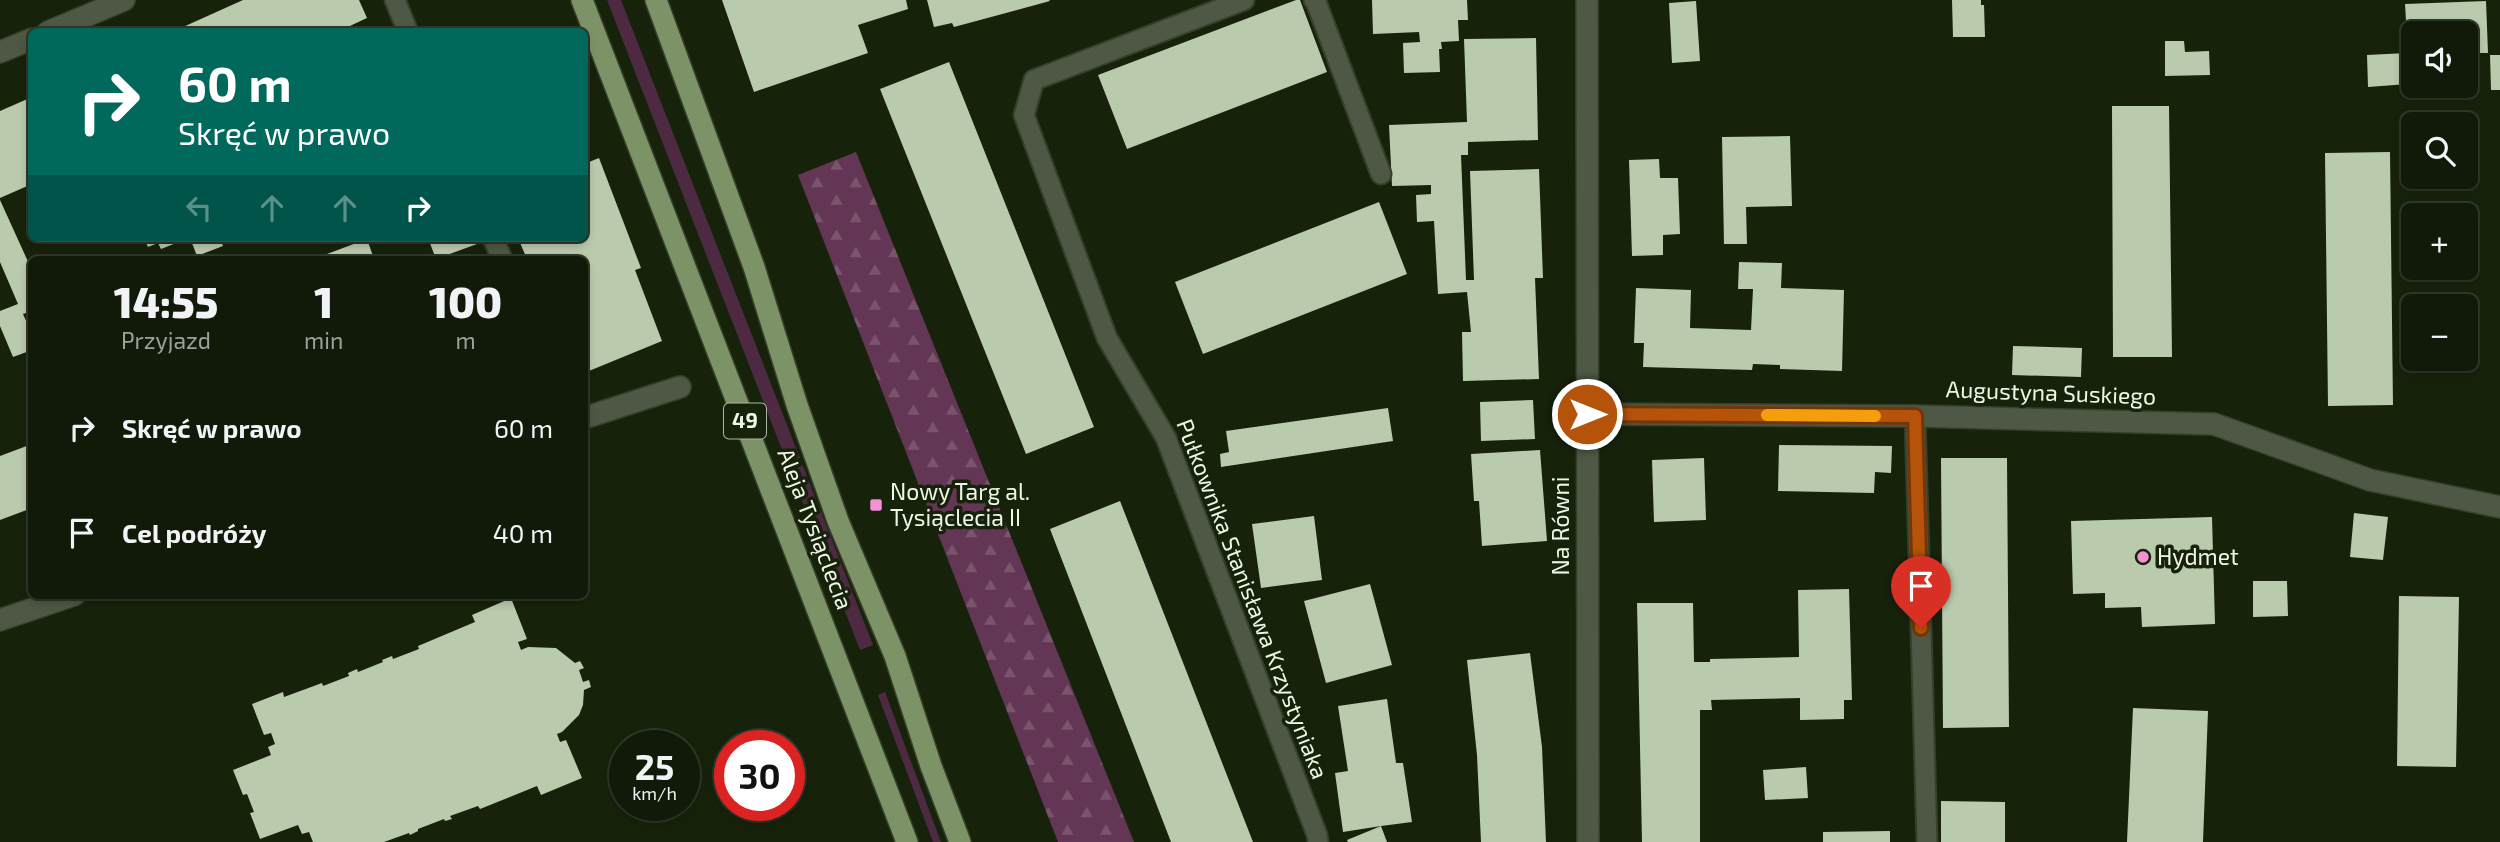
<!DOCTYPE html>
<html lang="pl">
<head>
<meta charset="utf-8">
<style>
  :root { --surface:#111a08; --page:#1a2312; --text:#f1f3f6; --muted:#9ca19c; --line:#303829 }
  body { margin:0; font-family:"Exo 2",sans-serif; background:var(--page); color:var(--text); height:100vh; display:flex; flex-direction:column; font-size:26px; white-space:nowrap }
  * { box-sizing:border-box; margin:0 }
  p { font-size:23px; color:var(--muted) }
  .icon { flex:none; width:38px; height:38px; fill:none; stroke:currentColor; stroke-width:2; stroke-linecap:round; stroke-linejoin:round }
  .map { position:relative; flex:1; overflow:hidden }
  .drawer { position:absolute; left:28px; top:256px; width:560px; height:343px; display:flex; flex-direction:column; background:var(--surface); border-radius:10px; box-shadow:0 4px 10px #0003,0 0 0 2px var(--line) }
  .drawer>* { flex:none }
  .hud { position:absolute; left:28px; top:28px; width:560px; height:214px; border-radius:10px; box-shadow:0 4px 10px #0003,0 0 0 2px var(--line); background:#00695c; color:#fff; overflow:hidden }
  .buttons { position:absolute; left:2401px; top:21px; display:grid; gap:14px }
  .buttons a { display:grid; place-items:center; width:77px; height:77px; border-radius:10px; background:var(--surface); box-shadow:0 4px 10px #0003,0 0 0 2px var(--line); font-size:35px }
  .speed { position:absolute; left:609px; top:730px; display:flex; gap:14px; font-size:35px; font-weight:700; text-align:center }
  .speed>* { display:grid; place-content:center; width:91px; height:91px; border-radius:50%; background:var(--surface); box-shadow:0 4px 10px #0003,0 0 0 2px var(--line); line-height:1 }
  .speed small { font-size:18px; font-weight:400 }
  .speed .limit { border:10px solid #d22; background:#fff; color:#111 }
  .pin { position:absolute; display:grid; place-items:center; width:60px; height:60px; color:#fff; margin:-72px -30px; border-radius:50% 50% 50% 0; rotate:-45deg; box-shadow:0 0 7px #0007 }
  .pin .icon { rotate:45deg }
  .me { position:absolute; width:77px; margin:-38px; rotate:90deg; stroke-linejoin:round; filter:drop-shadow(0 0 5px #0008) }
  .turn { display:flex; align-items:center; gap:24px; height:147px; padding:0 35px; font-size:32px }
  .turn .icon { width:91px; height:91px; stroke-width:2.5 }
  .turn b { display:block; font-size:49px; line-height:60px }
  .lanes { display:flex; align-items:center; height:66px; padding:0 35px; background:#0003; justify-content:center; gap:35px; direction:ltr }
  .lanes .off { opacity:.35 }
  .eta { display:flex; justify-content:space-evenly; align-items:center; height:119px; text-align:center }
  .eta b { font-size:42px; font-weight:800; line-height:49px }
  ul { padding:0; list-style:none }
  li { display:flex; align-items:center; gap:21px; height:105px; padding:0 35px }
  li div { flex:1 }
  li b { display:block; font-size:26px }
  li em { font-style:normal }
  .map>svg:first-child { display:block }
</style>
</head>
<body>
<div class="map">
<svg width="2500" height="842" viewBox="0 0 2500 842">
  <defs>
    <pattern id="forest-firs" width="22" height="20" patternUnits="userSpaceOnUse" patternTransform="scale(1.75)"><rect width="22" height="20" fill="#633655"/><path d="M5 1l3.5 6h-7zM16 11l3.5 6h-7z" fill="#7a546d"/></pattern>
  </defs>
  <rect width="100%" height="100%" fill="#17220b"/>
  <path fill="#4e2a42" d="M 607,0 L 621,0 L 873,645 L 860,650 Z
    M 885,692 L 941,842 L 933,842 L 878,695 Z"/>
  <path fill="url(#forest-firs)" d="M 856,152 L 1134,842 L 1058,842 L 798,175 Z"/>
  <path fill="#bacaad" d="M 243,0 L 359,0 L 367,18 L 337,32 L 172,32 Z
    M 722,0 L 906,0 L 908,9 L 858,25 L 868,53 L 754,92 Z
    M 927,0 L 1049,0 L 1050,1 L 954,27 L 952,23 L 934,27 Z
    M 1296,0 L 1300,0 L 1327,72 L 1127,149 L 1098,75 Z
    M 1372,0 L 1467,0 L 1468,20 L 1458,20 L 1459,41 L 1441,42 L 1442,49 L 1439,49 L 1440,72 L 1404,73 L 1403,43 L 1420,42 L 1419,32 L 1373,34 Z
    M 1952,0 L 1981,0 L 1981,5 L 1984,5 L 1985,37 L 1953,37 Z
    M 1696,1 L 1700,61 L 1672,63 L 1669,3 Z
    M 2486,1 L 2488,53 L 2466,53 L 2466,33 L 2413,33 L 2413,55 L 2408,55 L 2405,4 Z
    M 1536,38 L 1538,140 L 1468,142 L 1468,155 L 1461,155 L 1466,280 L 1474,280 L 1470,171 L 1539,169 L 1543,278 L 1535,278 L 1539,379 L 1463,381 L 1462,332 L 1471,332 L 1467,292 L 1438,294 L 1434,221 L 1417,222 L 1416,195 L 1431,194 L 1431,185 L 1392,186 L 1389,125 L 1467,122 L 1464,39 Z
    M 2165,41 L 2184,41 L 2185,52 L 2209,51 L 2210,75 L 2165,76 Z
    M 2407,53 L 2408,84 L 2368,87 L 2367,55 Z
    M 2490,55 L 2500,55 L 2500,90 L 2491,90 Z
    M 949,62 L 1094,427 L 1026,454 L 880,89 Z
    M 32,97 L 32,184 L 0,198 L 0,111 Z
    M 2112,106 L 2169,106 L 2172,357 L 2113,357 Z
    M 1790,136 L 1792,206 L 1746,207 L 1747,244 L 1724,244 L 1722,137 Z
    M 2390,152 L 2393,405 L 2328,406 L 2325,153 Z
    M 599,158 L 641,268 L 635,270 L 662,341 L 584,373 L 584,259 L 527,259 L 518,238 L 584,238 L 584,164 Z
    M 1659,159 L 1660,178 L 1678,178 L 1680,234 L 1663,235 L 1663,255 L 1632,256 L 1629,160 Z
    M 0,200 L 30,266 L 32,265 L 32,311 L 23,314 L 32,334 L 32,350 L 13,357 L 0,326 L 0,311 L 18,304 L 0,262 Z
    M 1379,202 L 1407,274 L 1203,354 L 1175,282 Z
    M 144,238 L 189,238 L 161,249 L 158,243 L 148,247 Z
    M 190,238 L 220,238 L 223,246 L 197,256 Z
    M 428,238 L 475,238 L 477,244 L 436,259 Z
    M 367,239 L 374,259 L 329,259 L 327,254 Z
    M 1739,262 L 1782,263 L 1781,288 L 1844,290 L 1842,371 L 1780,369 L 1780,365 L 1753,364 L 1752,370 L 1643,367 L 1644,343 L 1634,343 L 1636,288 L 1691,290 L 1690,328 L 1751,330 L 1753,289 L 1738,289 Z
    M 2013,346 L 2082,348 L 2081,377 L 2012,375 Z
    M 1533,400 L 1535,439 L 1481,441 L 1480,402 Z
    M 1388,408 L 1393,441 L 1221,467 L 1220,454 L 1229,452 L 1226,431 Z
    M 32,444 L 32,508 L 0,520 L 0,456 Z
    M 1779,445 L 1892,446 L 1891,473 L 1875,472 L 1874,493 L 1778,491 Z
    M 1540,450 L 1547,541 L 1482,546 L 1479,501 L 1474,501 L 1471,454 Z
    M 1704,458 L 1706,520 L 1654,522 L 1652,460 Z
    M 1941,458 L 2007,458 L 2009,727 L 1943,728 Z
    M 1120,501 L 1253,842 L 1171,842 L 1050,529 Z
    M 2354,513 L 2388,517 L 2383,560 L 2350,557 Z
    M 1314,516 L 1322,580 L 1261,588 L 1252,524 Z
    M 2212,517 L 2215,624 L 2142,627 L 2141,607 L 2105,608 L 2105,593 L 2073,594 L 2071,521 Z
    M 2253,581 L 2287,581 L 2288,616 L 2253,617 Z
    M 1370,584 L 1392,665 L 1326,683 L 1304,601 Z
    M 1849,589 L 1852,700 L 1844,700 L 1844,719 L 1800,720 L 1800,698 L 1711,700 L 1712,710 L 1700,710 L 1700,842 L 1642,842 L 1637,603 L 1693,603 L 1694,662 L 1710,662 L 1710,659 L 1799,657 L 1798,590 Z
    M 2399,596 L 2459,597 L 2456,767 L 2397,766 Z
    M 511,598 L 527,639 L 518,642 L 521,650 L 528,647 L 556,648 L 575,663 L 580,661 L 584,668 L 579,670 L 583,682 L 589,680 L 591,687 L 584,690 L 583,705 L 579,715 L 562,732 L 557,734 L 560,742 L 566,740 L 582,778 L 541,795 L 537,786 L 480,809 L 478,806 L 450,816 L 452,819 L 445,821 L 444,819 L 418,829 L 418,831 L 410,835 L 409,833 L 384,842 L 313,842 L 309,832 L 302,834 L 298,825 L 260,839 L 250,813 L 254,812 L 247,794 L 243,795 L 233,770 L 271,755 L 268,747 L 275,744 L 271,733 L 264,735 L 252,704 L 283,692 L 284,697 L 322,683 L 323,686 L 349,676 L 348,673 L 357,669 L 358,672 L 383,662 L 382,660 L 392,656 L 393,659 L 419,649 L 418,646 L 475,622 L 472,615 Z
    M 1530,653 L 1542,747 L 1546,842 L 1481,842 L 1477,755 L 1467,660 Z
    M 1387,699 L 1396,763 L 1403,763 L 1412,822 L 1381,826 L 1387,842 L 1348,842 L 1347,840 L 1381,826 L 1343,832 L 1335,773 L 1348,771 L 1338,706 Z
    M 2133,708 L 2208,711 L 2203,842 L 2127,842 Z
    M 1806,767 L 1808,798 L 1765,800 L 1763,770 Z
    M 1941,801 L 2005,802 L 2005,842 L 1941,842 Z
    M 1890,831 L 1890,842 L 1823,842 L 1823,832 Z"/>
  <g fill="none" stroke-linecap="round" stroke-linejoin="round">
    <defs>
      <path id="service" d="M 395,0 L 408,32
        M 1244,0 L 1034,80 L 1024,115 L 1107,338 L 1166,438 L 1317,835 L 1318,842
        M 1314,0 L 1316,2 L 1381,174
        M 493,238 L 502,259
        M 1915,416 L 1927,842"/>
      <path id="minor" d="M 1587,0 L 1588,842
        M 1587,414 L 1915,416 L 2214,424 L 2370,480 L 2500,507
        M 584,418 L 680,387
        M 0,620 L 74,595"/>
      <path id="tertiary" d="M 48,32 L 124,0
        M 0,52 L 32,39"/>
      <path id="primary" d="M 582,0 L 907,842
        M 656,0 L 754,267 L 797,405 L 838,521 L 895,656 L 931,766 L 960,842"/>
    </defs>
    <use href="#service" stroke="#35402a" stroke-width="23"/>
    <use href="#minor" stroke="#35402a" stroke-width="24"/>
    <use href="#tertiary" stroke="#35402a" stroke-width="24"/>
    <use href="#primary" stroke="#35402a" stroke-width="24"/>
    <use href="#service" stroke="#4e5844" stroke-width="19"/>
    <use href="#minor" stroke="#4e5844" stroke-width="21"/>
    <use href="#tertiary" stroke="#4e5844" stroke-width="21"/>
    <use href="#primary" stroke="#7d9367" stroke-width="21"/>
  </g>
  <g fill="none" stroke-linecap="round" stroke-linejoin="round">
    <defs>
      <path id="route" d="M 1587,414 L 1915,416 L 1921,628"/>
    </defs>
    <use href="#route" stroke="#753606" stroke-width="18"/>
    <use href="#route" stroke="#b45309" stroke-width="12"/>
    <path stroke="#f59e0b" stroke-width="12" d="M 1767,415 L 1875,416"/>
  </g>
  <g fill="#f391d5" stroke="#17220b" stroke-width="2.5">
    <rect x="869" y="498" width="14" height="14" rx="3.5"/>
    <circle cx="2143" cy="557" r="7"/>
  </g>
  <g text-anchor="middle" stroke-width="7" stroke-linejoin="round" paint-order="stroke">
    <rect fill="#17220b" stroke="#aeb6a5" stroke-width="2" x="724" y="403.5" width="42" height="35" rx="5"/>
    <g font-size="21" font-weight="bold" fill="#eef6e7">
      <text x="745" y="428">49</text>
    </g>
    <g font-size="23" fill="#eef6e7" stroke="#17220b">
      <text transform="translate(2051 393) rotate(2)" y="8">Augustyna Suskiego</text>
      <text transform="translate(1561 526) rotate(-90)" y="8">Na Równi</text>
      <text transform="translate(815 529) rotate(69)" y="8">Aleja Tysiąclecia</text>
      <text transform="translate(1252 599) rotate(69)" y="8">Pułkownika Stanisława Krzystyniaka</text>
    </g>
    <g font-size="23" fill="#eef6e7" stroke="#17220b" text-anchor="start">
      <text x="890" y="500">Nowy Targ al.<tspan x="890" dy="26">Tysiąclecia II</tspan></text>
      <text x="2157" y="565">Hydmet</text>
    </g>
  </g>
</svg>
<div class="buttons">
<a><svg class="icon" aria-label="sound" viewBox="0 0 24 24"><path d="M4 9h4l5-4v14l-5-4H4zM17 9q2 3 0 6"/></svg></a>
<a><svg class="icon" aria-label="search" viewBox="0 0 24 24"><circle cx="10" cy="10" r="6"/><path d="M15 15l6 6"/></svg></a>
<a>+</a>
<a>−</a>
</div>
<div class="speed"><div>25<small>km/h</small></div><div class="limit">30</div></div>
<div class="pin" style="left:1921px;top:628px;background:#d93025"><svg class="icon" aria-label="arrive" viewBox="0 0 24 24"><path d="M6 21V4h12l-3 4 3 4H6"/></svg></div>
<svg class="me" style="left:1587px;top:414px" viewBox="-20 -20 40 40"><circle r="17" fill="#b45309" stroke="#fff" stroke-width="3"/><path d="M0-11L8 9 0 5-8 9z" fill="#fff"/></svg>
<div class="hud">
<div class="turn"><svg class="icon" aria-label="right" viewBox="0 0 24 24"><path d="M7 20v-9h11M14 6l5 5-5 5"/></svg><div><b>60 m</b>Skręć w prawo</div></div>
<div class="lanes"><svg class="icon off" aria-label="left" viewBox="0 0 24 24"><path d="M17 20v-9H6M10 6l-5 5 5 5"/></svg><svg class="icon off" aria-label="ahead" viewBox="0 0 24 24"><path d="M12 20V5M6 11l6-6 6 6"/></svg><svg class="icon off" aria-label="ahead" viewBox="0 0 24 24"><path d="M12 20V5M6 11l6-6 6 6"/></svg><svg class="icon" aria-label="right" viewBox="0 0 24 24"><path d="M7 20v-9h11M14 6l5 5-5 5"/></svg></div>
</div>
<section class="drawer">
<div class="eta">
<div><b>14:55</b><p>Przyjazd</p></div>
<div><b>1</b><p>min</p></div>
<div><b>100</b><p>m</p></div>
</div>
<ul>
<li><svg class="icon" aria-label="right" viewBox="0 0 24 24"><path d="M7 20v-9h11M14 6l5 5-5 5"/></svg><div><b>Skręć w prawo</b></div><em>60 m</em></li>
<li><svg class="icon" aria-label="arrive" viewBox="0 0 24 24"><path d="M6 21V4h12l-3 4 3 4H6"/></svg><div><b>Cel podróży</b></div><em>40 m</em></li>
</ul>
</section>
</div>
</body>
</html>
